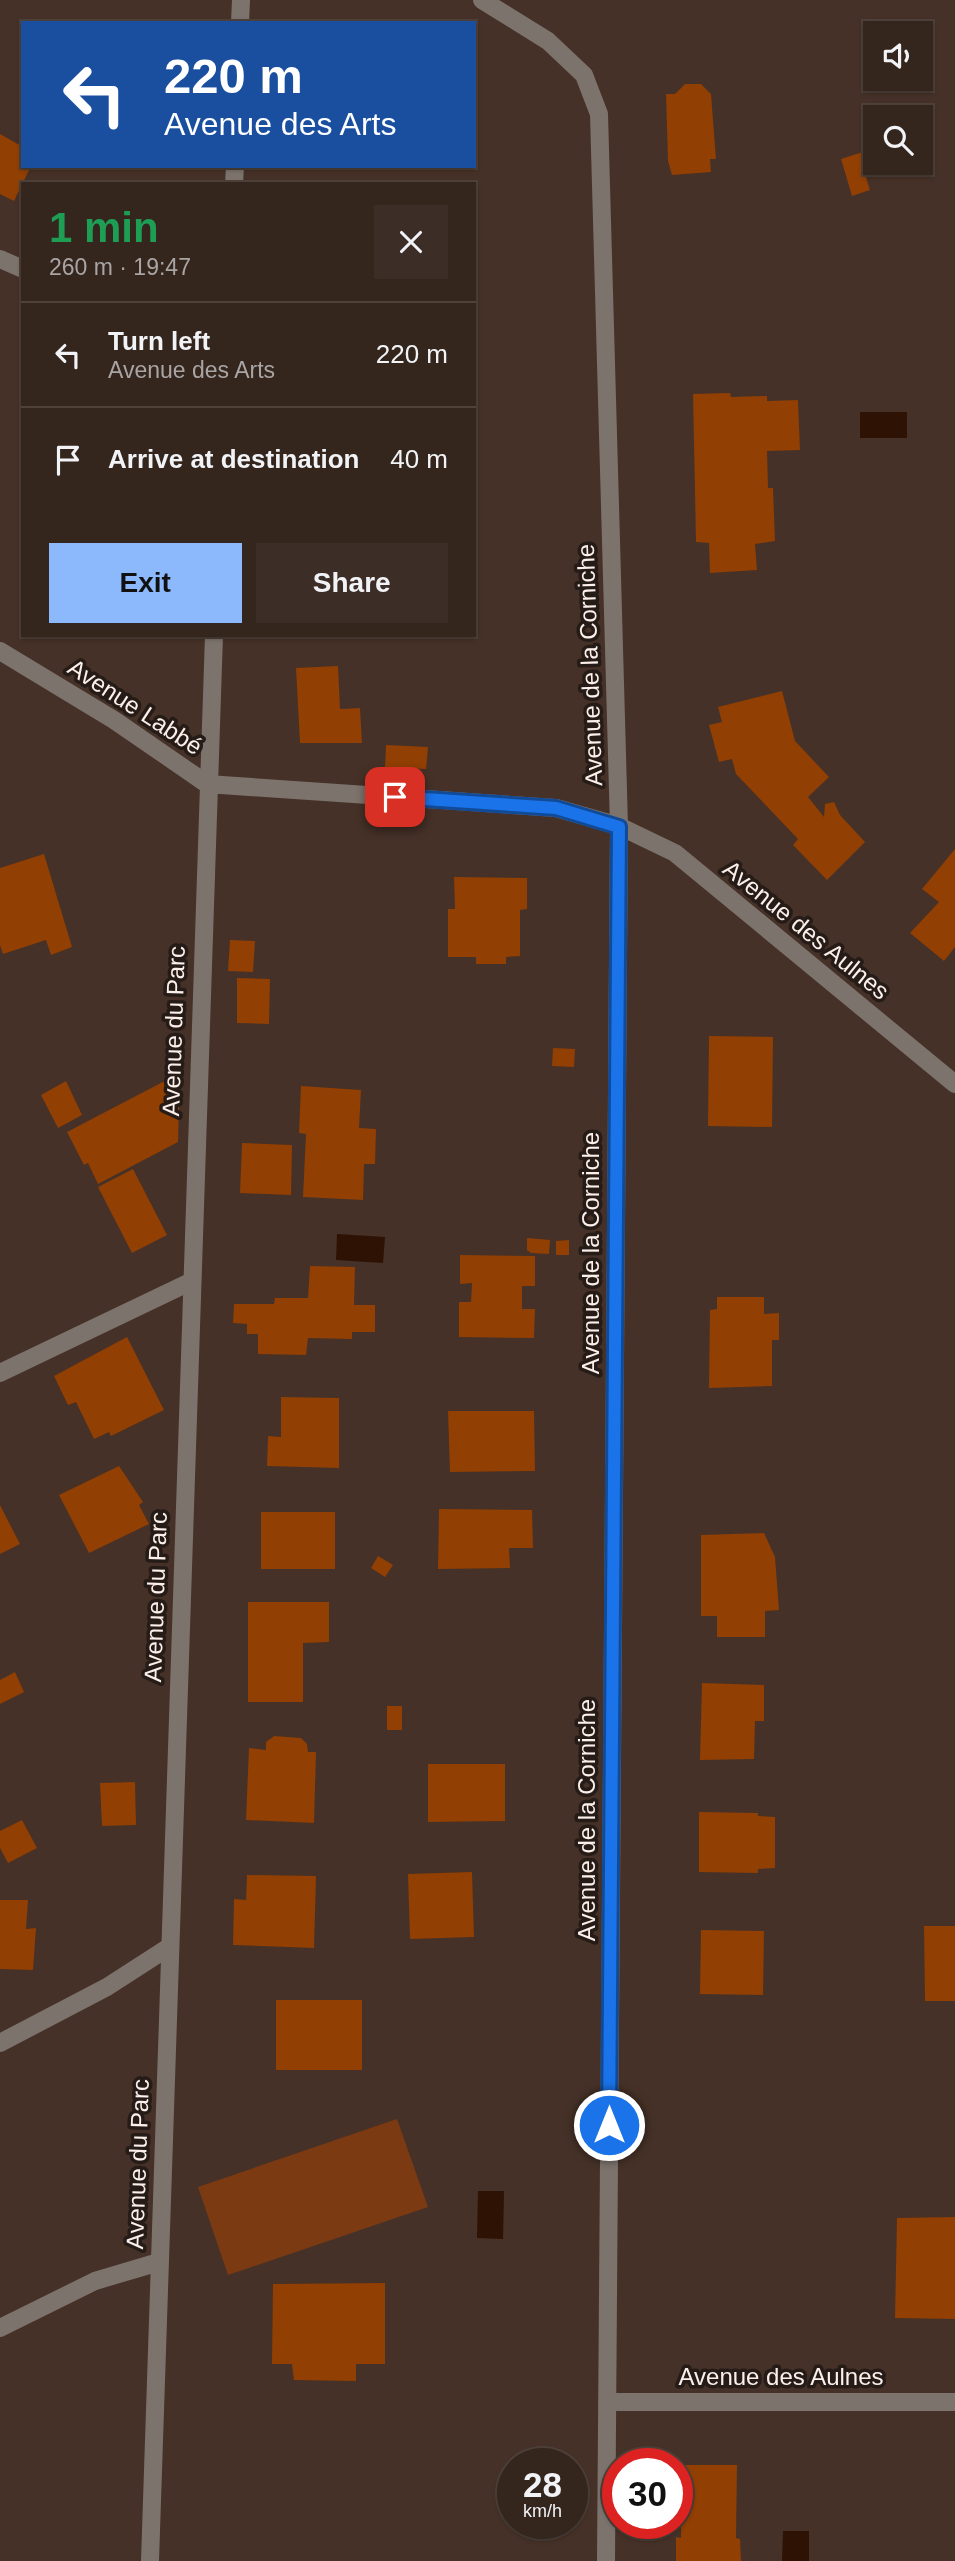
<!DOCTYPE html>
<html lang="en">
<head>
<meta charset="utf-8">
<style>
  :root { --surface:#34251d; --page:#3c2d26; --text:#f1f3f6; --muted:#a9a5a4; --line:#4e423b; --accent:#8cb9fc }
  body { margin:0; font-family:Helvetica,sans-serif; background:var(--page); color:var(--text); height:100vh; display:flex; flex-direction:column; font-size:26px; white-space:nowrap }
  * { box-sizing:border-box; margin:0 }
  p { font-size:23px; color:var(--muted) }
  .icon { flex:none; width:38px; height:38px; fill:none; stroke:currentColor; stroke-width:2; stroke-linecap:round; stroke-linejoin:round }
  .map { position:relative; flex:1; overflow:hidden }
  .panel { position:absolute; left:21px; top:182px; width:455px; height:455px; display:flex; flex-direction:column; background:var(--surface); border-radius:0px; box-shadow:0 2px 5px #0004,0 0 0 2px var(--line) }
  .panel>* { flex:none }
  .hud { position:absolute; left:21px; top:21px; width:455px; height:147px; border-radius:0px; box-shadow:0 2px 5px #0004,0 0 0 2px var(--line); background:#1a4fa0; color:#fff; overflow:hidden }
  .tools { position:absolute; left:863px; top:21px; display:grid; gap:14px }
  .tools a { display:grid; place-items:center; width:70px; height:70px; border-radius:0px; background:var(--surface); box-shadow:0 2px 5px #0004,0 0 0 2px var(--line); font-size:35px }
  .speed { position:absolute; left:497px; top:2448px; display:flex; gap:14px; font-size:35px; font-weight:700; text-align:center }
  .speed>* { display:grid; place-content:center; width:91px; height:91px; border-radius:50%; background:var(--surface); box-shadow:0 2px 5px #0004,0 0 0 2px var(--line); line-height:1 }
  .speed small { font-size:18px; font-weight:400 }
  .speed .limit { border:10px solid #d22; background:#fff; color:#111 }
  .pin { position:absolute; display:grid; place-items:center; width:60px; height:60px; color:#fff; margin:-30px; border-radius:14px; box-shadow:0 4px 10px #0006 }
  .me { position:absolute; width:77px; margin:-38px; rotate:0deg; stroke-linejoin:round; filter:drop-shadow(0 0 5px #0008) }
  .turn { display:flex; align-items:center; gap:24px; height:147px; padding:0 28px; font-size:32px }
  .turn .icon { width:91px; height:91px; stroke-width:2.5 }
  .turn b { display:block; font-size:49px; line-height:60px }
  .round { display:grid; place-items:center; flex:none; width:74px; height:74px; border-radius:0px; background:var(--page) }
  .overview { display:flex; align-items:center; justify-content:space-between; height:119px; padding:0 28px }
  h1 { font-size:42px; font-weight:800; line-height:52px; color:#1e9e55 }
  .button { display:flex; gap:14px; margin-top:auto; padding:14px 28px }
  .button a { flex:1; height:80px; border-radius:0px; background:var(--accent); color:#111; font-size:28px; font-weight:800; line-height:80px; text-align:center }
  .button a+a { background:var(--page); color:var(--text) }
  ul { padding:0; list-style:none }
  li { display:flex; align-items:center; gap:21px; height:105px; padding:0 28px; border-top:2px solid var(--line) }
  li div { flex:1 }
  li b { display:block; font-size:26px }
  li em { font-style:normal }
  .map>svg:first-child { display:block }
</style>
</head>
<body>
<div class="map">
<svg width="955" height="2561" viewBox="0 0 955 2561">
  <rect width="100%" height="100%" fill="#453127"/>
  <path fill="#7c3a12" d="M 397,2119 L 428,2207 L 228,2275 L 198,2187 Z"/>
  <path fill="#2e1304" d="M 860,412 L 907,412 L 907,438 L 860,438 Z
    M 337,1234 L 385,1237 L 383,1263 L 336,1260 Z
    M 478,2191 L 504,2191 L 503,2239 L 477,2238 Z
    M 783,2531 L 809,2531 L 809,2561 L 782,2561 Z"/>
  <path fill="#913f02" d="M 685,84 L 701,84 L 711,94 L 716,159 L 710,159 L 711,172 L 672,175 L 668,161 L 666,94 L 675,94 Z
    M 0,134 L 23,147 L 23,166 L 31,166 L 14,201 L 0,194 Z
    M 872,149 L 877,167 L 864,171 L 870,190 L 852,196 L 841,159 Z
    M 730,393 L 731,397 L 767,396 L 767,401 L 798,400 L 800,450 L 767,451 L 768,488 L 773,488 L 775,541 L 755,544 L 757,570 L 710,573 L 709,543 L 696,542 L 693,394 Z
    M 338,666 L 340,709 L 360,708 L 362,743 L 300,743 L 296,668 Z
    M 782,691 L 795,741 L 829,777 L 808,797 L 824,817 L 825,804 L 834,802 L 840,815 L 865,842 L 827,880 L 793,845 L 798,839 L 736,774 L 732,759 L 719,762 L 709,725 L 722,722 L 718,707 Z
    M 386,745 L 428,747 L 426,769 L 385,767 Z
    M 955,849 L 955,947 L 944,961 L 910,933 L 939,902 L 922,889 Z
    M 44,854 L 72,947 L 51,955 L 46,940 L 3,954 L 0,945 L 0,868 Z
    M 454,877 L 527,878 L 527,909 L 520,910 L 520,956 L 506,957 L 506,964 L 476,964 L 476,957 L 448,957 L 448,909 L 455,909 Z
    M 230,940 L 255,941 L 253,972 L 228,971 Z
    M 237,978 L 270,979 L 269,1024 L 237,1023 Z
    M 709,1036 L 773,1037 L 772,1127 L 708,1126 Z
    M 553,1048 L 575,1049 L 574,1067 L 552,1066 Z
    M 180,1073 L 178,1142 L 98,1184 L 88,1163 L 84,1165 L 67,1132 Z
    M 66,1081 L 82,1115 L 58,1128 L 41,1095 Z
    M 301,1086 L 361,1090 L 359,1128 L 376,1129 L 375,1164 L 364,1164 L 363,1200 L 303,1197 L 306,1134 L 299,1133 Z
    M 242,1143 L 292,1145 L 291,1195 L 240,1193 Z
    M 133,1169 L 167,1235 L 132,1253 L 98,1187 Z
    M 527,1238 L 550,1240 L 549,1254 L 531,1253 L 527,1250 Z
    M 569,1240 L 569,1255 L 556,1255 L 556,1241 Z
    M 460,1255 L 535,1256 L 535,1286 L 522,1286 L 522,1309 L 535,1309 L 534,1338 L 459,1337 L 459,1302 L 471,1302 L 472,1283 L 460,1284 Z
    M 310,1266 L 355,1267 L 354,1305 L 375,1305 L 375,1332 L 352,1332 L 352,1339 L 308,1338 L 306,1355 L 258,1354 L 258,1334 L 247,1334 L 247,1324 L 233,1323 L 234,1304 L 274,1304 L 275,1298 L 308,1298 Z
    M 717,1297 L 764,1297 L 764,1314 L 779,1313 L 779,1340 L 772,1340 L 772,1386 L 709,1388 L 710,1310 L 717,1309 Z
    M 127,1337 L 164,1410 L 111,1436 L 109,1432 L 94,1439 L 76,1402 L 68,1405 L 54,1376 Z
    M 281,1397 L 339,1398 L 339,1468 L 267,1466 L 268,1436 L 281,1437 Z
    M 448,1411 L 534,1411 L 535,1471 L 450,1472 Z
    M 119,1466 L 143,1502 L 139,1505 L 149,1524 L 89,1553 L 59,1495 Z
    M 0,1505 L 20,1544 L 0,1554 Z
    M 439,1509 L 532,1510 L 533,1548 L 509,1548 L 510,1568 L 438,1569 Z
    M 261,1512 L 335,1512 L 335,1569 L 261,1569 Z
    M 764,1533 L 775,1557 L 779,1610 L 765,1611 L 765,1637 L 717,1637 L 717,1616 L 701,1616 L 701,1535 Z
    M 378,1556 L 393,1565 L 385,1577 L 371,1568 Z
    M 248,1602 L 329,1602 L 329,1642 L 303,1643 L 303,1702 L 248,1702 Z
    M 15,1672 L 24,1692 L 0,1704 L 0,1680 Z
    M 702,1683 L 764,1685 L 764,1721 L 755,1721 L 754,1759 L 700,1760 Z
    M 387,1706 L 402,1706 L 402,1730 L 387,1730 Z
    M 274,1736 L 301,1738 L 307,1744 L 308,1752 L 316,1752 L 314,1823 L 246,1820 L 249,1748 L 266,1750 L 266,1742 Z
    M 428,1764 L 505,1764 L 505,1821 L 428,1822 Z
    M 135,1782 L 136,1825 L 102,1826 L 100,1783 Z
    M 699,1812 L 758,1813 L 758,1816 L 775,1817 L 775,1868 L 758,1869 L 758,1873 L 699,1872 Z
    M 22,1820 L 37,1848 L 8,1863 L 0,1848 L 0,1831 Z
    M 472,1872 L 474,1937 L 410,1939 L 408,1874 Z
    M 247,1875 L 316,1876 L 314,1948 L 233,1945 L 234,1899 L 246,1900 Z
    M 0,1900 L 28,1900 L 26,1929 L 36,1928 L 33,1970 L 0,1969 Z
    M 924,1926 L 955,1926 L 955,2001 L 925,2001 Z
    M 701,1930 L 764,1931 L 763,1995 L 700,1994 Z
    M 276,2000 L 362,2000 L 362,2070 L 276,2070 Z
    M 955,2217 L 955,2319 L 895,2318 L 897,2218 Z
    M 385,2283 L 385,2364 L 356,2364 L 356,2381 L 294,2380 L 292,2364 L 272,2364 L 273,2284 Z
    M 682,2465 L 737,2465 L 736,2538 L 740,2539 L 741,2561 L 676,2561 L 676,2537 L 681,2538 Z"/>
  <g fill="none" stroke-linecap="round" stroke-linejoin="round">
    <path stroke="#7d736d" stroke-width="18" d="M 0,1373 L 190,1282
      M 0,2043 L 107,1987 L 169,1947
      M 0,2328 L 95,2281 L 159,2262"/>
    <path stroke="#7d736d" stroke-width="18" d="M 482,0 L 548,41 L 584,75 L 599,114 L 619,826 L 606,2561
      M 240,23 L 241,0
      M 234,184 L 235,166
      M 0,259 L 23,269
      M 0,651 L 114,720 L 207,784 L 556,808 L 619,826 L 675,853 L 955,1084
      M 607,2402 L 955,2402
      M 150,2561 L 214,635"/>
  </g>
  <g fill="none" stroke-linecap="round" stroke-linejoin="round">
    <defs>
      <path id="route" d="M 395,797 L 556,808 L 619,827 L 609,2125"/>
    </defs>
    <use href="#route" stroke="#114b97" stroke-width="18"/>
    <use href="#route" stroke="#1a73e8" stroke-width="12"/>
  </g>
  <g text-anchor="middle" stroke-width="7" stroke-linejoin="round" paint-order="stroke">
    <g font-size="24" fill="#fdefe9" stroke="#251b17">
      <text transform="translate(590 665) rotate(-92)" y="8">Avenue de la Corniche</text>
      <text transform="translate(135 707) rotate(33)" y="8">Avenue Labbé</text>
      <text transform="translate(806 930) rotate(39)" y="8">Avenue des Aulnes</text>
      <text transform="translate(174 1031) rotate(-88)" y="8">Avenue du Parc</text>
      <text transform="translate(591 1253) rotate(-90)" y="8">Avenue de la Corniche</text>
      <text transform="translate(156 1597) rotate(-88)" y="8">Avenue du Parc</text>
      <text transform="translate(587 1820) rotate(-90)" y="8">Avenue de la Corniche</text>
      <text transform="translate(138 2164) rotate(-88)" y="8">Avenue du Parc</text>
      <text x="781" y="2385">Avenue des Aulnes</text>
    </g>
  </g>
</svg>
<div class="tools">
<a><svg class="icon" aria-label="sound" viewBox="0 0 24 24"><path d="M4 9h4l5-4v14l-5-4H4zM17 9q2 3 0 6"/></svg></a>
<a><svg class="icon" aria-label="search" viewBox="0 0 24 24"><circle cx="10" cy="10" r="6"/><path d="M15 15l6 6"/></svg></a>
</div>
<div class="speed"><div>28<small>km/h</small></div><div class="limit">30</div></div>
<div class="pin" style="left:395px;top:797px;background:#d93025"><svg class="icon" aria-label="arrive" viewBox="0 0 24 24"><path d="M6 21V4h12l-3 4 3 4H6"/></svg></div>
<svg class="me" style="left:609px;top:2125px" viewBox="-20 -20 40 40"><circle r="17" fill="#1a73e8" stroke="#fff" stroke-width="3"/><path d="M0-11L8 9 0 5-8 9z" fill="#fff"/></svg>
<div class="hud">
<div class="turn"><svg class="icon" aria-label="left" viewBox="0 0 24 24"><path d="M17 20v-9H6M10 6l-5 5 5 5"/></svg><div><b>220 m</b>Avenue des Arts</div></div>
</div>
<section class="panel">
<div class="overview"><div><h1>1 min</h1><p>260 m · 19:47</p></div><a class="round"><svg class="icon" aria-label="close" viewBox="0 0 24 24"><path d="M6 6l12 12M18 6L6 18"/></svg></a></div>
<ul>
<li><svg class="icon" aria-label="left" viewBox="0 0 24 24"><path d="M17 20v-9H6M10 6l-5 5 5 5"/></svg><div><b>Turn left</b><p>Avenue des Arts</p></div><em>220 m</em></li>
<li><svg class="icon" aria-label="arrive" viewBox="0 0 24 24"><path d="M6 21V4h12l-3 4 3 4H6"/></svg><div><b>Arrive at destination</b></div><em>40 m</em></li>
</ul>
<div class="button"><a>Exit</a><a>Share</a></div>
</section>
</div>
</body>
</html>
